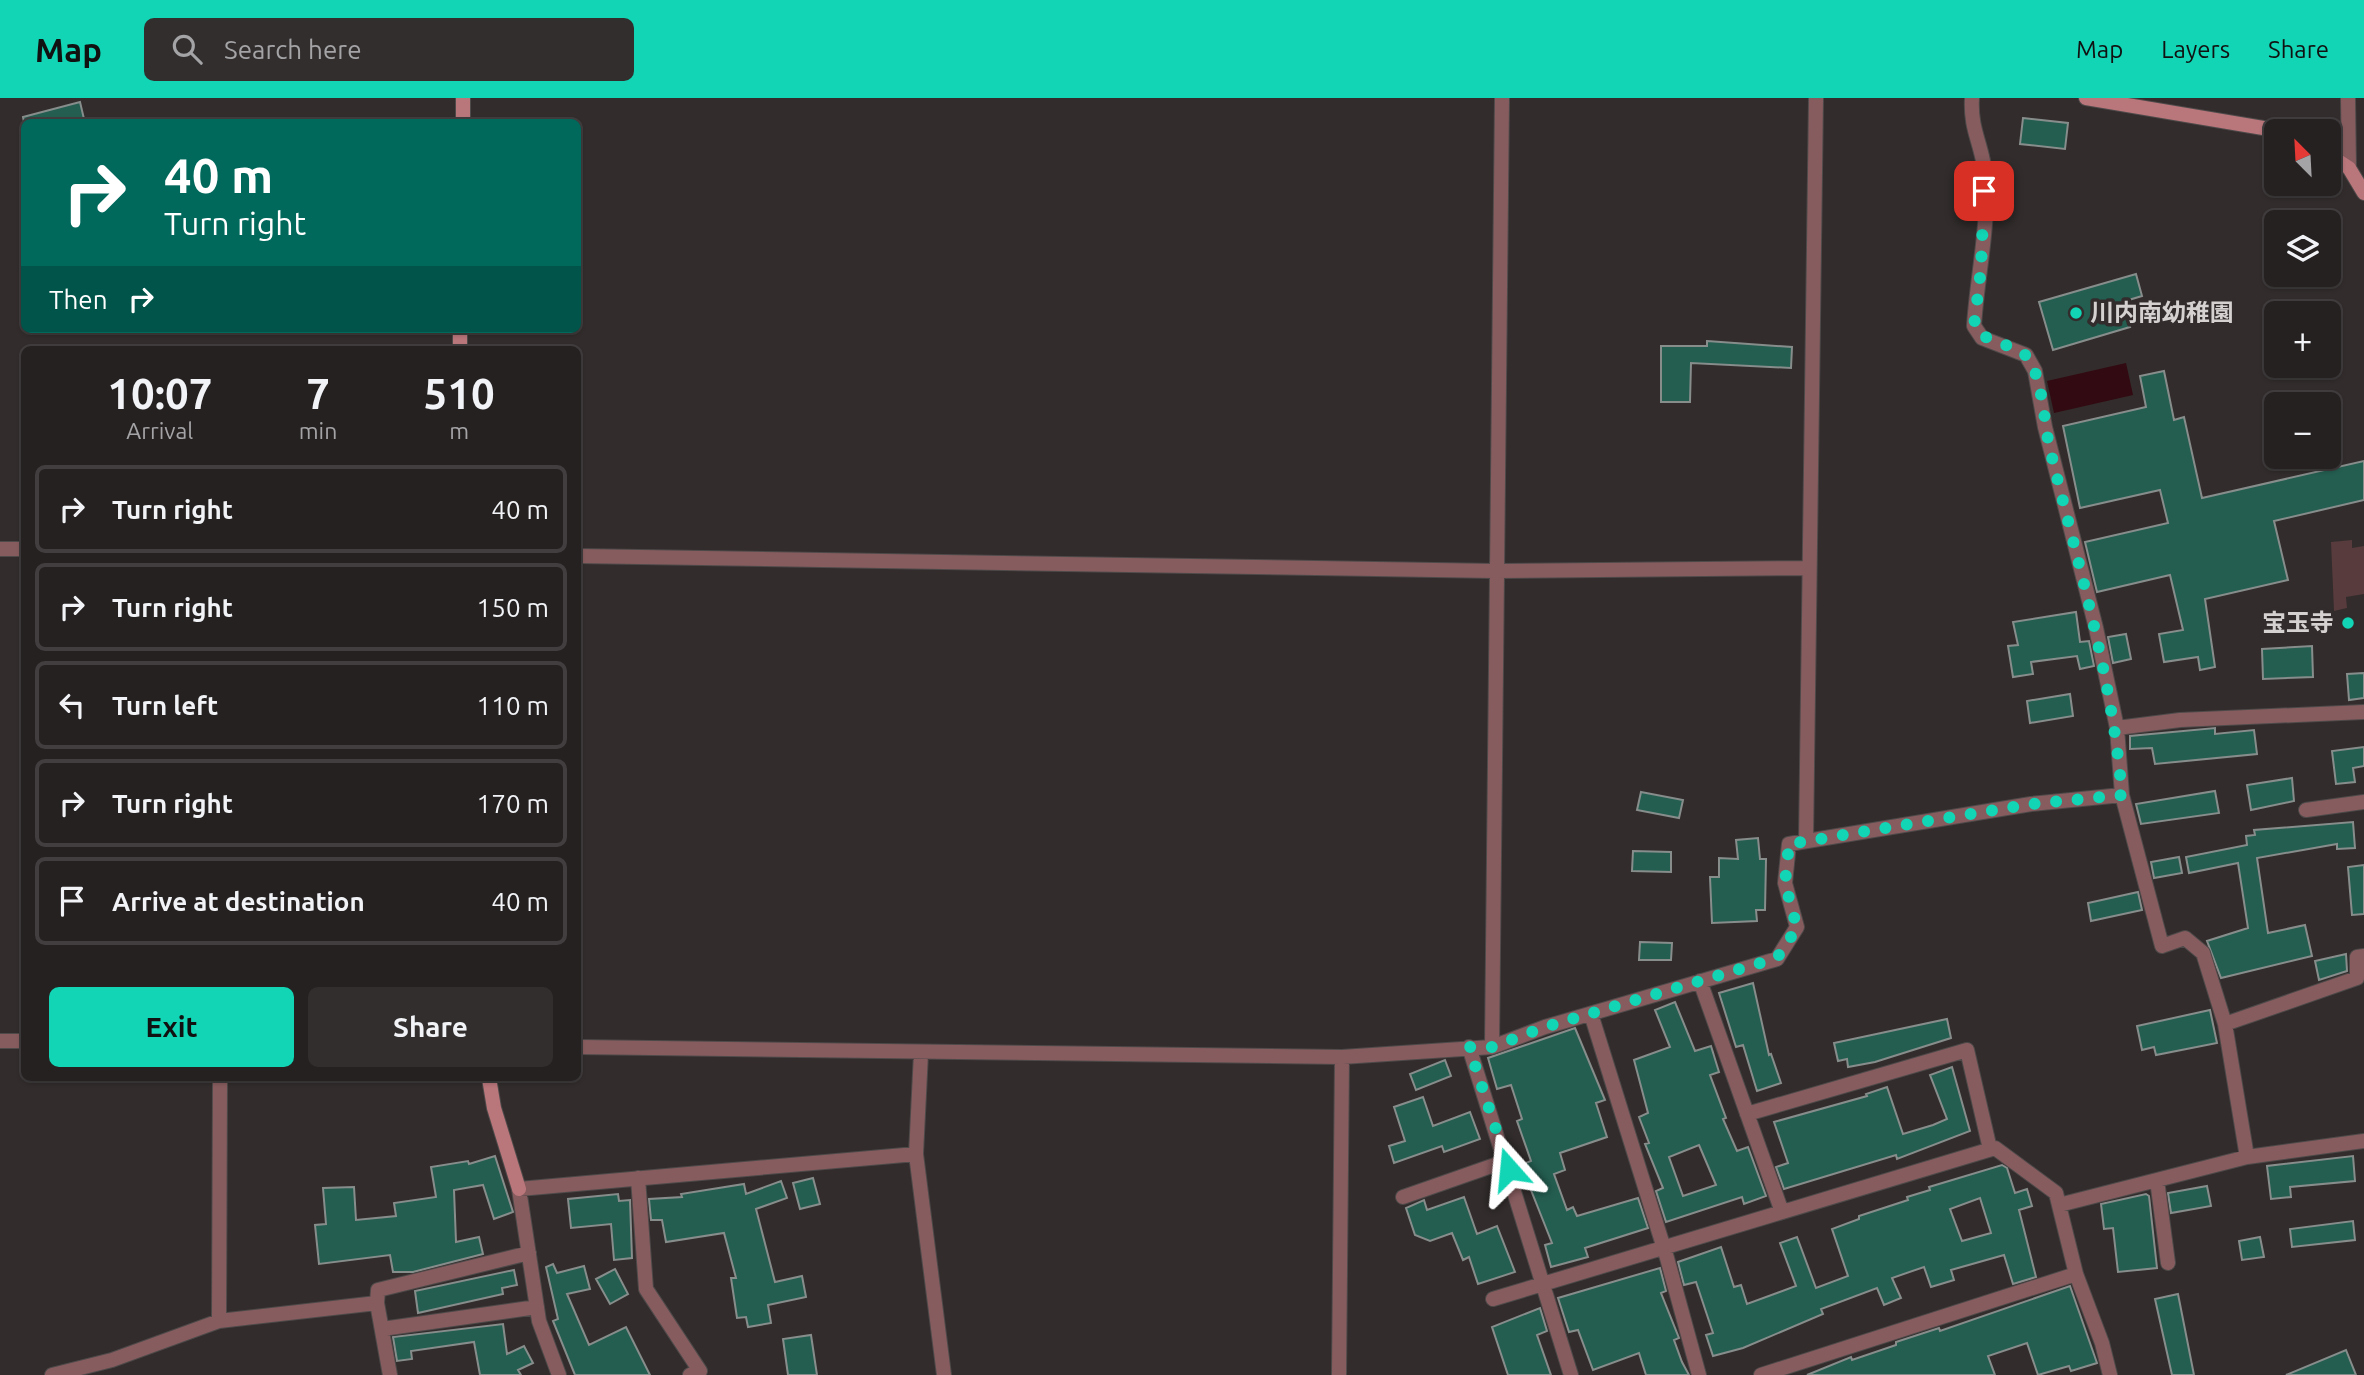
<!DOCTYPE html>
<html lang="en">
<head>
<meta charset="utf-8">
<style>
  :root { --surface:#262121; --page:#322e2e; --text:#f1f3f6; --muted:#a4a3a5; --line:#423e3f; --accent:#11d5b4 }
  body { margin:0; font-family:Ubuntu,"Noto Sans JP",sans-serif; background:var(--page); color:var(--text); height:100vh; display:flex; flex-direction:column; font-size:26px; white-space:nowrap }
  * { box-sizing:border-box; margin:0 }
  p { font-size:23px; color:var(--muted) }
  .icon { flex:none; width:38px; height:38px; fill:none; stroke:currentColor; stroke-width:2; stroke-linecap:round; stroke-linejoin:round }
  .map { position:relative; flex:1; overflow:hidden }
  .details { position:absolute; left:21px; top:248px; width:560px; height:735px; display:flex; flex-direction:column; background:var(--surface); border-radius:10px; box-shadow:0 2px 5px #0004,0 0 0 2px var(--line) }
  .details>* { flex:none }
  .top-card { position:absolute; left:21px; top:21px; width:560px; height:214px; border-radius:10px; box-shadow:0 2px 5px #0004,0 0 0 2px var(--line); background:#00695c; color:#fff; overflow:hidden }
  .needle { width:46px; rotate:336deg }
  .buttons { position:absolute; left:2264px; top:21px; display:grid; gap:14px }
  .buttons a { display:grid; place-items:center; width:77px; height:77px; border-radius:10px; background:var(--surface); box-shadow:0 2px 5px #0004,0 0 0 2px var(--line); font-size:35px }
  .pin { position:absolute; display:grid; place-items:center; width:60px; height:60px; color:#fff; margin:-30px; border-radius:14px; box-shadow:0 4px 10px #0006 }
  .me { position:absolute; width:77px; margin:-38px; rotate:342deg; stroke-linejoin:round; filter:drop-shadow(0 0 5px #0008) }
  .turn { display:flex; align-items:center; gap:24px; height:147px; padding:0 28px; font-size:32px }
  .turn .icon { width:91px; height:91px; stroke-width:2.5 }
  .turn b { display:block; font-size:49px; line-height:60px }
  .then { display:flex; align-items:center; height:66px; padding:0 28px; background:#0003; gap:14px; font-size:26px }
  .eta { display:flex; justify-content:space-evenly; align-items:center; height:119px; text-align:center }
  .eta b { font-size:42px; font-weight:700; line-height:49px }
  .primary-button { display:flex; gap:14px; margin-top:auto; padding:14px 28px }
  .primary-button a { flex:1; height:80px; border-radius:10px; background:var(--accent); color:#111; font-size:28px; font-weight:700; line-height:80px; text-align:center }
  .primary-button a+a { background:var(--page); color:var(--text) }
  ul { padding:0; list-style:none }
  li { display:flex; align-items:center; gap:21px; height:88px; margin:0 14px 10px; padding:0 14px; border:4px solid var(--line); border-radius:10px }
  li div { flex:1 }
  li b { display:block; font-size:26px }
  li em { font-style:normal }
  header { display:flex; align-items:center; gap:42px; box-sizing:border-box; height:98px; padding:0 35px; background:var(--accent); color:#111 }
  header strong { font-size:33px }
  nav { display:flex; gap:38px; margin-inline-start:auto; font-size:24px }
  .search { width:490px; height:63px; background:var(--page); display:flex; align-items:center; gap:18px; box-sizing:border-box; padding:0 24px; border-radius:10px; color:var(--muted); font-size:26px }
  .map>svg:first-child { display:block }
</style>
</head>
<body>
<header>
<strong>Map</strong>
<div class="search"><svg class="icon" aria-label="search" viewBox="0 0 24 24"><circle cx="10" cy="10" r="6"/><path d="M15 15l6 6"/></svg>Search here</div>
<nav><a>Map</a><a>Layers</a><a>Share</a></nav>
</header>
<div class="map">
<svg width="2364" height="1277" viewBox="0 0 2364 1277">
  <rect width="100%" height="100%" fill="#322c2c"/>
  <path fill="#573b3d" d="M 2352,442 L 2352,450 L 2364,448 L 2364,496 L 2346,499 L 2347,510 L 2334,513 L 2331,444 Z"/>
  <path fill="#320a11" d="M 2126,265 L 2133,297 L 2054,315 L 2047,283 Z"/>
  <path fill="#245e51" stroke="#868d8b" stroke-width="2" fill-rule="evenodd" d="M 80,4 L 84,21 L 71,24 L 24,24 L 23,19 Z
    M 2023,20 L 2068,25 L 2065,51 L 2020,46 Z
    M 2136,176 L 2142,198 L 2122,204 L 2130,229 L 2053,252 L 2039,204 Z
    M 1707,243 L 1792,249 L 1791,270 L 1691,265 L 1690,304 L 1661,304 L 1661,248 L 1707,248 Z
    M 2164,273 L 2174,322 L 2184,319 L 2202,400 L 2364,363 L 2364,402 L 2274,423 L 2288,482 L 2205,501 L 2215,569 L 2200,572 L 2198,559 L 2164,564 L 2159,536 L 2183,532 L 2170,477 L 2097,494 L 2085,444 L 2168,425 L 2160,392 L 2080,410 L 2063,328 L 2146,309 L 2140,278 Z
    M 2076,514 L 2080,544 L 2089,543 L 2094,568 L 2080,571 L 2077,558 L 2031,564 L 2033,576 L 2013,579 L 2008,548 L 2018,547 L 2013,524 Z
    M 2126,536 L 2131,561 L 2113,565 L 2108,539 Z
    M 2312,548 L 2313,579 L 2263,581 L 2262,551 Z
    M 2364,575 L 2364,600 L 2349,602 L 2347,576 Z
    M 2070,596 L 2073,618 L 2030,625 L 2027,603 Z
    M 2215,630 L 2215,636 L 2254,632 L 2257,656 L 2155,666 L 2152,650 L 2130,651 L 2130,638 Z
    M 2364,649 L 2364,668 L 2353,670 L 2355,684 L 2336,686 L 2332,653 Z
    M 2292,680 L 2294,703 L 2251,712 L 2247,687 Z
    M 2215,693 L 2219,715 L 2141,726 L 2136,706 Z
    M 1641,694 L 1683,702 L 1679,720 L 1637,712 Z
    M 2353,724 L 2355,750 L 2337,751 L 2337,746 L 2257,760 L 2268,835 L 2305,827 L 2312,858 L 2221,880 L 2207,843 L 2248,830 L 2238,765 L 2189,775 L 2186,759 L 2247,747 L 2246,738 L 2255,737 L 2254,732 Z
    M 1758,740 L 1760,761 L 1766,761 L 1765,812 L 1756,812 L 1757,823 L 1712,825 L 1710,779 L 1719,779 L 1719,760 L 1738,761 L 1736,742 Z
    M 1633,753 L 1671,754 L 1671,774 L 1632,773 Z
    M 2179,759 L 2182,775 L 2154,780 L 2151,764 Z
    M 2364,767 L 2364,816 L 2352,817 L 2348,769 Z
    M 2138,794 L 2142,812 L 2091,823 L 2088,805 Z
    M 1640,844 L 1672,845 L 1671,862 L 1639,862 Z
    M 2346,856 L 2347,873 L 2319,882 L 2315,863 Z
    M 1753,885 L 1769,957 L 1771,956 L 1781,985 L 1757,993 L 1743,947 L 1736,949 L 1719,895 Z
    M 1675,904 L 1695,953 L 1711,948 L 1719,974 L 1710,977 L 1726,1020 L 1723,1021 L 1737,1053 L 1748,1049 L 1766,1098 L 1744,1106 L 1742,1099 L 1666,1124 L 1656,1093 L 1663,1090 L 1645,1046 L 1649,1045 L 1639,1019 L 1648,1015 L 1634,962 L 1670,949 L 1655,912 ZM 1699,1047 L 1716,1087 L 1683,1098 L 1669,1059 Z
    M 2210,912 L 2217,945 L 2156,957 L 2154,949 L 2142,952 L 2137,928 Z
    M 1947,921 L 1951,940 L 1875,964 L 1848,969 L 1847,961 L 1838,963 L 1834,945 Z
    M 1575,930 L 1605,1002 L 1596,1005 L 1607,1039 L 1560,1055 L 1565,1072 L 1554,1076 L 1567,1112 L 1573,1109 L 1577,1118 L 1638,1100 L 1648,1130 L 1585,1150 L 1588,1159 L 1551,1169 L 1545,1147 L 1552,1145 L 1521,1067 L 1531,1063 L 1517,1023 L 1522,1021 L 1511,987 L 1497,991 L 1488,960 Z
    M 1445,962 L 1451,978 L 1416,992 L 1410,976 Z
    M 1952,969 L 1970,1033 L 1897,1061 L 1896,1057 L 1784,1091 L 1776,1069 L 1788,1065 L 1774,1024 L 1867,998 L 1866,996 L 1887,989 L 1903,1036 L 1933,1027 L 1947,1021 L 1930,977 Z
    M 1423,999 L 1433,1028 L 1470,1014 L 1480,1041 L 1444,1054 L 1442,1048 L 1394,1065 L 1389,1048 L 1405,1043 L 1394,1009 Z
    M 495,1058 L 513,1114 L 494,1121 L 483,1087 L 454,1092 L 456,1144 L 479,1139 L 483,1156 L 413,1174 L 393,1174 L 390,1157 L 319,1166 L 315,1127 L 326,1126 L 323,1090 L 354,1089 L 356,1122 L 396,1118 L 394,1105 L 436,1099 L 431,1069 L 468,1063 L 469,1066 Z
    M 2353,1058 L 2355,1083 L 2290,1089 L 2291,1099 L 2271,1101 L 2267,1068 Z
    M 2002,1067 L 2007,1070 L 2015,1095 L 2027,1091 L 2032,1108 L 2019,1112 L 2036,1179 L 2013,1186 L 2004,1157 L 1951,1172 L 1954,1182 L 1931,1189 L 1924,1169 L 1892,1180 L 1901,1200 L 1884,1207 L 1877,1190 L 1821,1211 L 1823,1216 L 1743,1250 L 1713,1258 L 1706,1237 L 1713,1235 L 1696,1184 L 1684,1187 L 1678,1164 L 1721,1149 L 1734,1189 L 1741,1187 L 1747,1206 L 1796,1188 L 1780,1145 L 1797,1139 L 1816,1190 L 1848,1178 L 1832,1131 L 1859,1121 L 1859,1118 L 1908,1102 L 1907,1099 L 1930,1092 L 1929,1089 ZM 1980,1100 L 1991,1135 L 1962,1143 L 1950,1111 Z
    M 813,1080 L 820,1106 L 800,1111 L 793,1085 Z
    M 781,1083 L 787,1100 L 756,1111 L 775,1184 L 802,1178 L 806,1199 L 768,1207 L 771,1225 L 748,1229 L 746,1219 L 737,1220 L 731,1180 L 736,1180 L 724,1135 L 666,1144 L 662,1122 L 651,1122 L 649,1101 L 682,1099 L 681,1096 L 744,1086 L 746,1096 Z
    M 2207,1088 L 2211,1108 L 2171,1115 L 2168,1095 Z
    M 618,1096 L 619,1103 L 630,1102 L 632,1160 L 614,1162 L 611,1126 L 571,1130 L 568,1101 Z
    M 2146,1096 L 2149,1098 L 2157,1170 L 2118,1174 L 2113,1130 L 2104,1131 L 2101,1106 Z
    M 1464,1099 L 1477,1136 L 1497,1128 L 1515,1174 L 1478,1186 L 1469,1159 L 1463,1162 L 1452,1135 L 1430,1143 L 1415,1137 L 1406,1110 L 1424,1102 L 1427,1112 Z
    M 2353,1123 L 2355,1142 L 2292,1149 L 2290,1131 Z
    M 2260,1139 L 2264,1159 L 2242,1162 L 2239,1143 Z
    M 553,1166 L 557,1175 L 584,1168 L 590,1191 L 567,1196 L 589,1247 L 626,1229 L 650,1277 L 575,1277 L 553,1223 L 558,1221 L 546,1169 Z
    M 1660,1170 L 1666,1193 L 1661,1195 L 1679,1240 L 1674,1242 L 1682,1264 L 1689,1277 L 1646,1277 L 1639,1255 L 1593,1272 L 1578,1232 L 1569,1234 L 1558,1200 Z
    M 615,1171 L 628,1196 L 610,1206 L 596,1181 Z
    M 514,1172 L 517,1187 L 502,1190 L 503,1196 L 418,1215 L 415,1193 Z
    M 2070,1188 L 2097,1265 L 2071,1273 L 2069,1268 L 2038,1277 L 2027,1245 L 1988,1258 L 1995,1277 L 1807,1277 L 1851,1259 L 1852,1262 L 1896,1247 L 1896,1244 L 1939,1230 L 1940,1233 Z
    M 2178,1196 L 2194,1277 L 2172,1277 L 2155,1201 Z
    M 1540,1210 L 1547,1233 L 1537,1237 L 1551,1277 L 1508,1277 L 1492,1229 Z
    M 503,1226 L 507,1256 L 524,1248 L 533,1265 L 518,1272 L 521,1277 L 480,1277 L 474,1244 L 411,1253 L 412,1261 L 397,1263 L 393,1239 Z
    M 811,1237 L 817,1277 L 788,1277 L 783,1241 Z
    M 2346,1252 L 2356,1277 L 2286,1277 Z"/>
  <g fill="none" stroke-linecap="round" stroke-linejoin="round">
    <defs>
      <path id="street" d="M 1972,0 C 1970,32 1982,46 1985,75 C 1990,125 1977,178 1974,228 L 1982,240 L 2026,257 L 2035,273 L 2045,329 L 2096,530 L 2117,630 L 2122,697 L 2162,848 L 2185,840 L 2203,855 L 2225,926 L 2247,1059 L 2364,1043
        M 2348,0 L 2349,70
        M 0,451 L 24,451
        M 578,458 L 1495,473 L 1808,470
        M 2117,630 L 2180,622 L 2364,614
        M 2306,712 L 2364,704
        M 1806,743 L 1816,0
        M 1700,883 L 1782,1114
        M 1591,916 L 1667,1160 L 1699,1277
        M 2225,926 L 2357,880 L 2357,859 L 2364,858
        M 0,943 L 24,943
        M 578,949 L 1342,959 L 1492,949 L 1545,929 L 1777,861 L 1797,829 L 1785,785 L 1789,746 L 2031,706 L 2122,697
        M 1469,949 L 1571,1277
        M 1492,949 L 1502,0
        M 1747,1016 L 1967,952 L 1990,1051
        M 916,1056 L 921,955
        M 638,1080 L 646,1191 L 700,1273 L 690,1277
        M 2157,1082 L 2168,1165
        M 1403,1099 L 1506,1063
        M 2059,1107 L 2247,1059
        M 1493,1201 L 1995,1050 L 2056,1095 L 2076,1176
        M 377,1205 L 390,1277
        M 219,1223 L 220,980
        M 382,1231 L 537,1209
        M 52,1277 L 112,1262 L 219,1223 L 377,1205 L 378,1192 L 529,1155
        M 559,1277 L 539,1223 L 519,1091 L 916,1056 L 944,1277
        M 1339,1277 L 1342,959
        M 1761,1277 L 2076,1176 L 2102,1245 L 2110,1277"/>
      <path id="secondary" d="M 2086,0 L 2281,33
        M 463,24 L 463,0
        M 2329,57 L 2349,70 L 2364,95
        M 460,252 L 460,231
        M 489,980 L 494,1010 L 519,1091"/>
    </defs>
    <use href="#street" stroke="#4f4a4a" stroke-width="16"/>
    <use href="#secondary" stroke="#4f4a4a" stroke-width="16"/>
    <use href="#street" stroke="#875c5f" stroke-width="14"/>
    <use href="#secondary" stroke="#b9767b" stroke-width="14"/>
  </g>
  <g fill="none" stroke-linecap="round" stroke-linejoin="round">
    <path stroke="#11d5b4" stroke-width="12" stroke-dasharray="0 21.6" d="M 1509,1071 L 1469,949 L 1492,949 L 1545,929 L 1777,860 L 1797,830 L 1785,785 L 1789,746 L 2031,706 L 2122,697 C 2112,577 2077,463 2049,347 C 2044,323 2042,277 2027,259 C 2015,244 1989,249 1974,228 L 1981,171 L 1984,93"/>
  </g>
  <g fill="#11d5b4" stroke="#322c2c" stroke-width="2.5">
    <circle cx="2076" cy="215" r="7"/>
    <circle cx="2348" cy="525" r="7"/>
  </g>
  <g text-anchor="middle" stroke-width="7" stroke-linejoin="round" paint-order="stroke">
    <g font-size="24" font-weight="bold" fill="#d5d1d1" stroke="#322c2c" text-anchor="start">
      <text x="2090" y="223">川内南幼稚園</text>
      <text x="2334" y="533" text-anchor="end">宝玉寺</text>
    </g>
  </g>
</svg>
<div class="buttons">
<a><svg class="needle" viewBox="-14 -14 28 28"><path d="M0-13l5 13h-10z" fill="#e53935"/><path d="M0 13l5-13h-10z" fill="#a4a3a5"/></svg></a>
<a><svg class="icon" aria-label="layers" viewBox="0 0 24 24"><path d="M12 4l9 5-9 5-9-5zM3 14l9 5 9-5"/></svg></a>
<a>+</a>
<a>−</a>
</div>
<div class="pin" style="left:1984px;top:93px;background:#d93025"><svg class="icon" aria-label="arrive" viewBox="0 0 24 24"><path d="M6 21V4h12l-3 4 3 4H6"/></svg></div>
<svg class="me" style="left:1509px;top:1071px" viewBox="-20 -20 40 40"><path d="M0-17L14 15 0 8-14 15z" fill="#11d5b4" stroke="#fff" stroke-width="4"/></svg>
<div class="top-card">
<div class="turn"><svg class="icon" aria-label="right" viewBox="0 0 24 24"><path d="M7 20v-9h11M14 6l5 5-5 5"/></svg><div><b>40 m</b>Turn right</div></div>
<div class="then">Then<svg class="icon" aria-label="right" viewBox="0 0 24 24"><path d="M7 20v-9h11M14 6l5 5-5 5"/></svg></div>
</div>
<section class="details">
<div class="eta">
<div><b>10:07</b><p>Arrival</p></div>
<div><b>7</b><p>min</p></div>
<div><b>510</b><p>m</p></div>
</div>
<ul>
<li><svg class="icon" aria-label="right" viewBox="0 0 24 24"><path d="M7 20v-9h11M14 6l5 5-5 5"/></svg><div><b>Turn right</b></div><em>40 m</em></li>
<li><svg class="icon" aria-label="right" viewBox="0 0 24 24"><path d="M7 20v-9h11M14 6l5 5-5 5"/></svg><div><b>Turn right</b></div><em>150 m</em></li>
<li><svg class="icon" aria-label="left" viewBox="0 0 24 24"><path d="M17 20v-9H6M10 6l-5 5 5 5"/></svg><div><b>Turn left</b></div><em>110 m</em></li>
<li><svg class="icon" aria-label="right" viewBox="0 0 24 24"><path d="M7 20v-9h11M14 6l5 5-5 5"/></svg><div><b>Turn right</b></div><em>170 m</em></li>
<li><svg class="icon" aria-label="arrive" viewBox="0 0 24 24"><path d="M6 21V4h12l-3 4 3 4H6"/></svg><div><b>Arrive at destination</b></div><em>40 m</em></li>
</ul>
<div class="primary-button"><a>Exit</a><a>Share</a></div>
</section>
</div>
</body>
</html>
